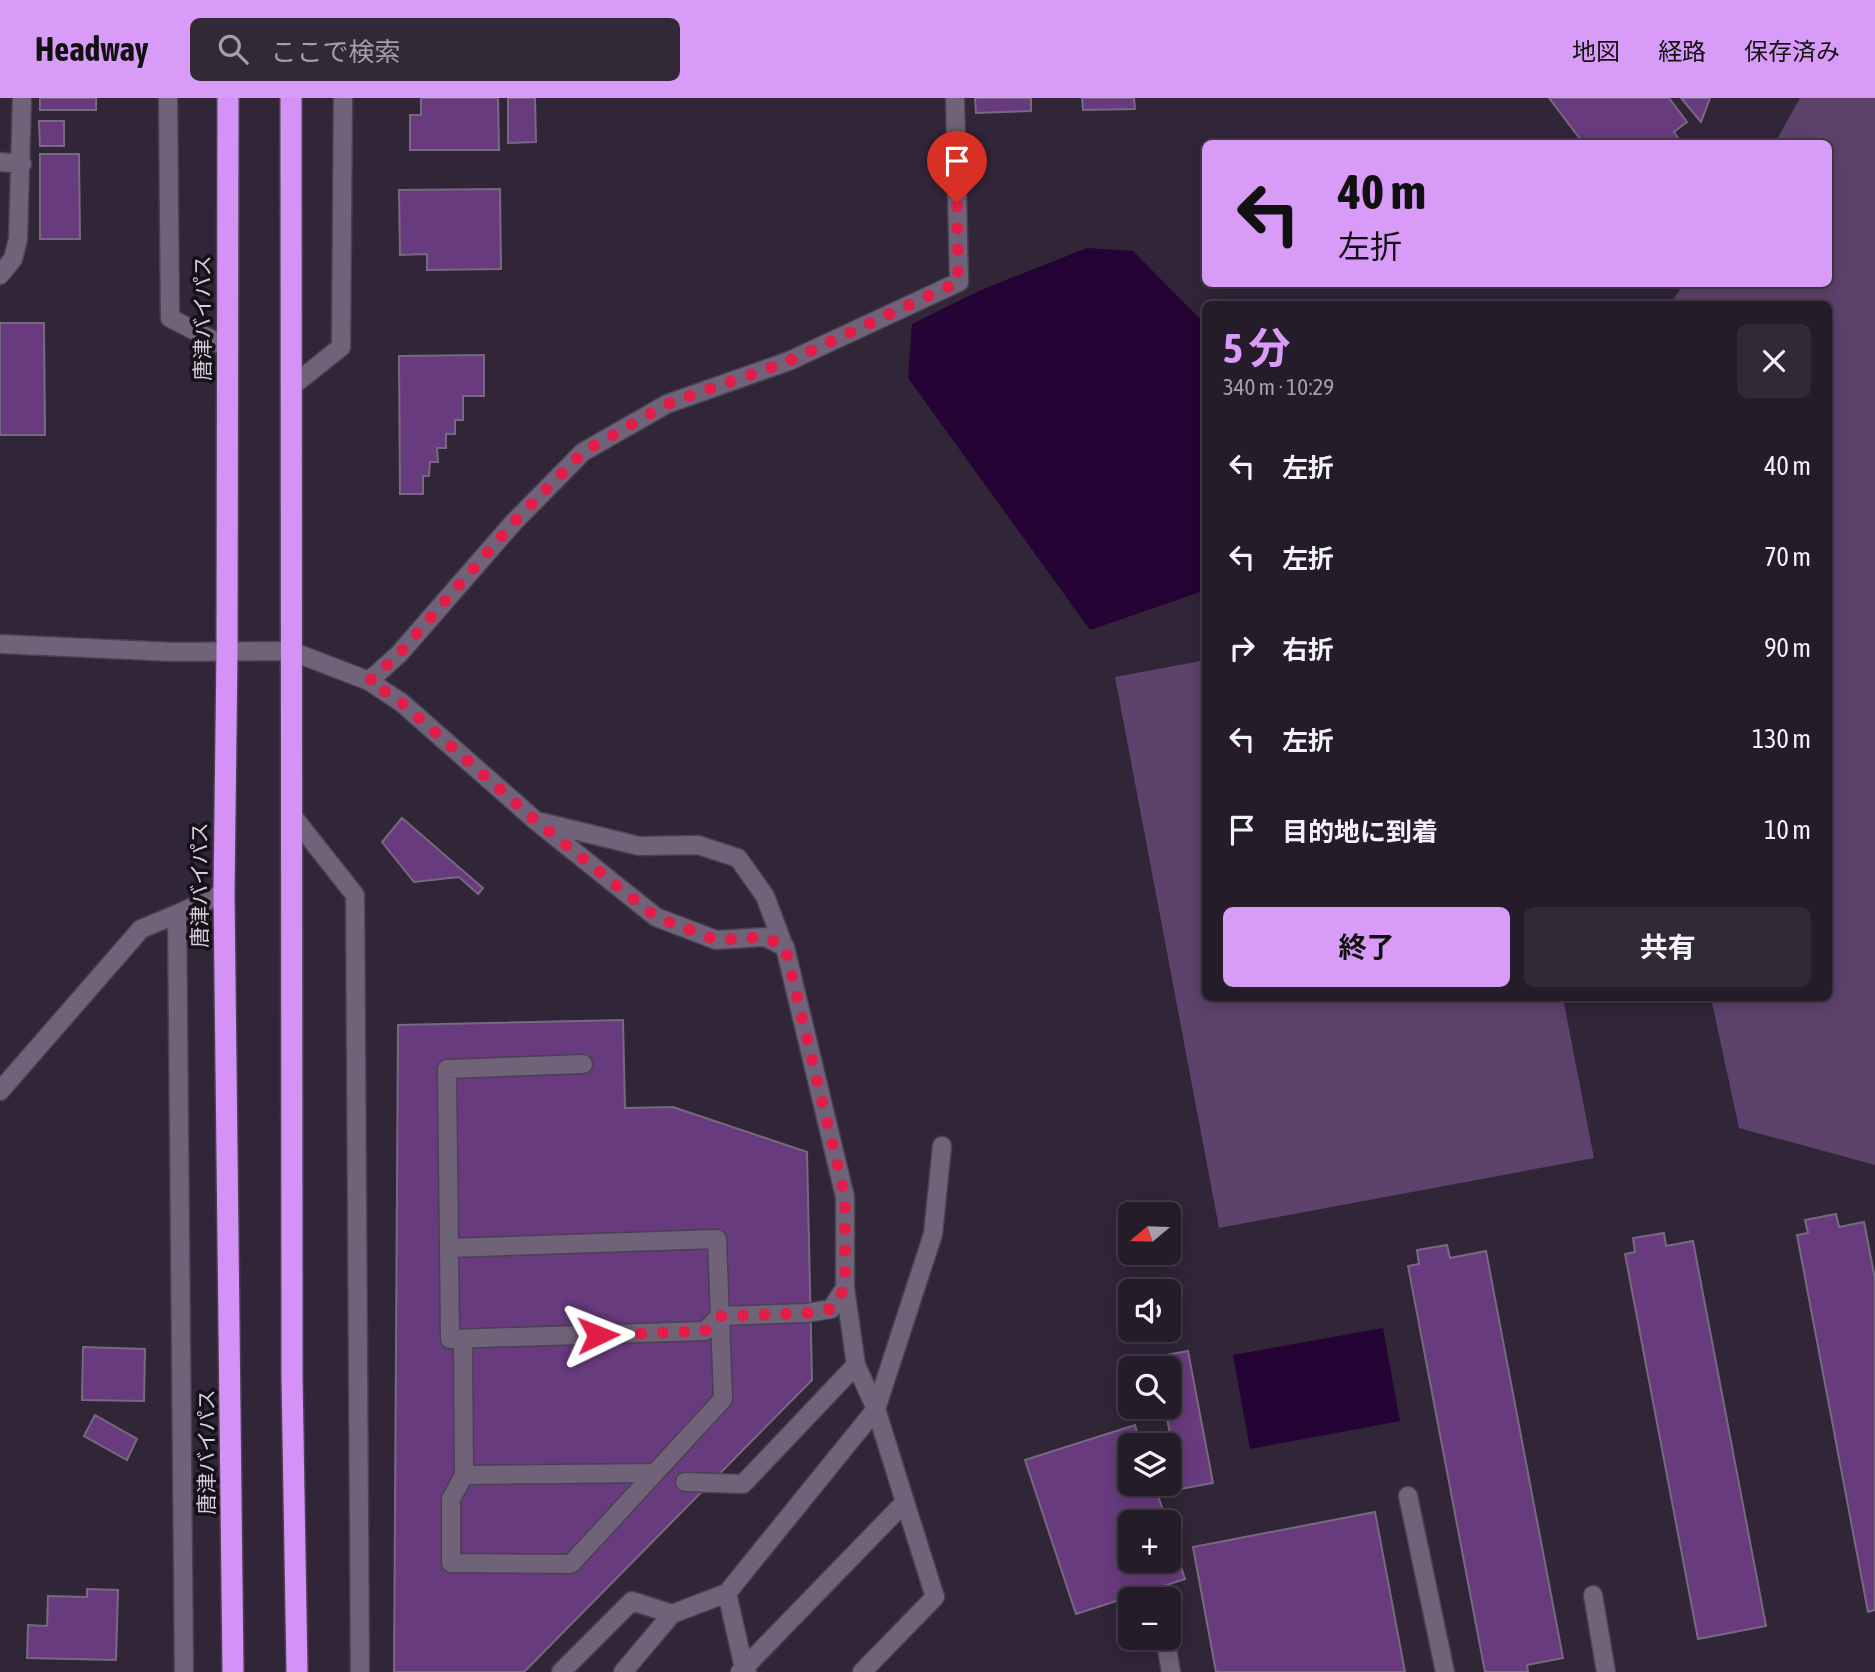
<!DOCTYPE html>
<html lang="ja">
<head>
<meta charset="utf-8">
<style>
  :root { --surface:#251c2a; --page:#312936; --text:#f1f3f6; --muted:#a3a1a8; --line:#423a47; --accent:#d89bf8 }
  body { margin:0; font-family:"Asap Condensed","Noto Sans JP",sans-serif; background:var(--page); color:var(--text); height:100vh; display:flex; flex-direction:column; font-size:26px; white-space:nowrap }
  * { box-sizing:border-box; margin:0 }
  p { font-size:23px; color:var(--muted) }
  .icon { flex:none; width:38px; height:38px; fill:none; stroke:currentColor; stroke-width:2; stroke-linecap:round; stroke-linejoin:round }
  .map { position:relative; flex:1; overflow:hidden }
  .side { position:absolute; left:1202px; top:203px; width:630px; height:700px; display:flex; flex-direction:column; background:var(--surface); border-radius:10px; box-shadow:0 4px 18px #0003,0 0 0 2px var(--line) }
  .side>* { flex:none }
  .guide { position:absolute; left:1202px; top:42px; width:630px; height:147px; border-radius:10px; box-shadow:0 4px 18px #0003,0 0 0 2px var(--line); background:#d89bf8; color:#111; overflow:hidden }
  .needle { width:46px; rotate:251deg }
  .tools { position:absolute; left:1118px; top:1104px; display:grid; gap:14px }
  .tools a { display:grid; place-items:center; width:63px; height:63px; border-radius:10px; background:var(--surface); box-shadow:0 4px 18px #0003,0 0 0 2px var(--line); font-size:35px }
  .pin { position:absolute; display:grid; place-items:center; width:60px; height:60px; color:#fff; margin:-72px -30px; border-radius:50% 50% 50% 0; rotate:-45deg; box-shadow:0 0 7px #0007 }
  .pin .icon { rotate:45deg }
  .me { position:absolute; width:77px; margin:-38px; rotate:88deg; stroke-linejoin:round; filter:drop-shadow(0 0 5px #0008) }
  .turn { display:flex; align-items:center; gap:24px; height:147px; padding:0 21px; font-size:32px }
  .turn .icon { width:91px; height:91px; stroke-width:2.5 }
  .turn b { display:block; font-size:49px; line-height:60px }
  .round { display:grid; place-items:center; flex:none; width:74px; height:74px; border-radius:10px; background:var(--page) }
  .summary { display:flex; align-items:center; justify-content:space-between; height:119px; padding:0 21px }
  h1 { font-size:42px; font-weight:700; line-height:52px; color:var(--accent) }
  .action { display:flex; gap:14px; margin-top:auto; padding:14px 21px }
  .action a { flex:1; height:80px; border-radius:10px; background:var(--accent); color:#111; font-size:28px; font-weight:700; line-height:80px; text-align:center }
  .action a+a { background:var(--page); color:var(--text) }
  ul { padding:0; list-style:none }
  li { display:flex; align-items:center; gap:21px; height:91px; padding:0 21px }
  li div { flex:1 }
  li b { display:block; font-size:26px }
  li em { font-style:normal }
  header { display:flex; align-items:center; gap:42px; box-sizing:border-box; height:98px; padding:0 35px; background:var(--accent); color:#111 }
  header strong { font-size:33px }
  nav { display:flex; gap:38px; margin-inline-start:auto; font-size:24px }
  .search { width:490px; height:63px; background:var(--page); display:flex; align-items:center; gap:18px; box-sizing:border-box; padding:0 24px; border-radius:10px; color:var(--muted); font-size:26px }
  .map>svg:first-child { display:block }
</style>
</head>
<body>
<header>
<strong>Headway</strong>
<div class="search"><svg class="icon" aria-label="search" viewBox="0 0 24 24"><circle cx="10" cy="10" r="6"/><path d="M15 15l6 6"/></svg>ここで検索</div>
<nav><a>地図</a><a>経路</a><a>保存済み</a></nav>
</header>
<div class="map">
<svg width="1875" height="1574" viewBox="0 0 1875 1574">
  <rect width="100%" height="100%" fill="#312538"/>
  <path fill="#5d426c" d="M 1800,0 L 1875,0 L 1875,1067 L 1739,1030 L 1711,900 L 1829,900 L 1829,206 L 1670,206 L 1684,186 L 1829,186 L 1829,46 L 1775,45 Z
    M 1206,562 L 1206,900 L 1563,900 L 1594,1060 L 1219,1130 L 1115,579 Z"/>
  <path fill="#250334" d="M 1087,150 L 1133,153 L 1206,227 L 1206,492 L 1090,532 L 908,280 L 912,226 L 981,192 Z
    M 1383,1230 L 1400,1323 L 1250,1351 L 1233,1257 Z"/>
  <path fill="#683b7e" stroke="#77697f" stroke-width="2" d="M 40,0 L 96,0 L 96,12 L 40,12 Z
    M 421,0 L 498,0 L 499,52 L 410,52 L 410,17 L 421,17 Z
    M 508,0 L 535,0 L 536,44 L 508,45 Z
    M 975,0 L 1031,0 L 1031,13 L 976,15 Z
    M 1082,0 L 1134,0 L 1135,11 L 1083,12 Z
    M 1549,0 L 1669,0 L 1687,24 L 1674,34 L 1682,46 L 1584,46 Z
    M 1681,0 L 1710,0 L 1701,24 Z
    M 39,23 L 64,23 L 64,48 L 40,48 Z
    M 40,56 L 79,56 L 80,141 L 40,141 Z
    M 500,91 L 501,171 L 427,172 L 427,156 L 400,157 L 399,92 Z
    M 0,225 L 44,225 L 45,337 L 0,337 Z
    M 484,257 L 484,298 L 463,298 L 463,322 L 455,322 L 455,336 L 446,336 L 446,350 L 437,350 L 438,364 L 430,364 L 429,378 L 423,378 L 423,396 L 400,396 L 399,258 Z
    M 402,720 L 483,790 L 478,796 L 459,779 L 414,784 L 382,744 Z
    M 623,922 L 625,1010 L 673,1009 L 807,1054 L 812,1282 L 524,1574 L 394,1574 L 398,927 Z
    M 1836,1116 L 1839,1129 L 1864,1124 L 1875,1181 L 1875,1512 L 1868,1514 L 1797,1137 L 1808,1135 L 1805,1122 Z
    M 1664,1135 L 1666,1148 L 1693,1143 L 1766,1528 L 1698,1541 L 1625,1156 L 1635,1154 L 1633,1140 Z
    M 1447,1147 L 1450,1160 L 1486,1153 L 1563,1560 L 1527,1567 L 1528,1574 L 1485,1574 L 1408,1168 L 1419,1166 L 1417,1152 Z
    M 83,1249 L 145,1251 L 144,1303 L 82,1302 Z
    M 1188,1253 L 1213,1385 L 1180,1391 L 1165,1309 L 1169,1309 L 1169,1270 L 1157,1270 L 1155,1259 Z
    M 95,1317 L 137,1341 L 127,1362 L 84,1338 Z
    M 1135,1327 L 1141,1348 L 1130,1348 L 1130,1386 L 1154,1386 L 1167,1424 L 1130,1424 L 1130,1463 L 1169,1463 L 1169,1432 L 1185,1481 L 1076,1516 L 1025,1362 Z
    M 1375,1414 L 1405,1574 L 1216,1574 L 1193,1449 Z
    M 87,1491 L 118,1492 L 116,1562 L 27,1560 L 28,1527 L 47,1528 L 48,1498 L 87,1499 Z"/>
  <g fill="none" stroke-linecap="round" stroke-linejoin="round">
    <defs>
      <path id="minor" d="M 168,0 L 170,220 L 228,250
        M 0,64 L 22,66
        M 0,177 L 13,161 L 18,141 L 22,0
        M 291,289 L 341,249 L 343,0
        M 0,546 L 174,554 L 291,553 L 369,583 L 402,605 L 536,723 L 656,819 L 716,842 L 765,839 L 785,849 L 845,1099 L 845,1190 L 856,1267 L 876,1311 L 905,1404 L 740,1574
        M 369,583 L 399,556 L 514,424 L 583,354 L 667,306 L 789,263 L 959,184 L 955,0
        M 291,716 L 355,797 L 360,1574
        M 541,724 L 639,748 L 698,747 L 738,760 L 765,798 L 786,854
        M 583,966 L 447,971 L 450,1241 L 705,1233 L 720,1218 L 807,1215 L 831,1211 L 845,1190 L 845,1186
        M 0,993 L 141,831 L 177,816
        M 449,1150 L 717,1141 L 723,1301 L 571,1466 L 451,1465 L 451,1401 L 464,1377 L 463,1241
        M 464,1377 L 655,1375
        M 685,1384 L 743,1386 L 856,1267
        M 1408,1398 L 1445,1574
        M 727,1495 L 744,1570 L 747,1574
        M 1593,1497 L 1606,1574
        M 1165,1540 L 1171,1574
        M 184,1574 L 177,816 L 224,795
        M 561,1574 L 632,1503 L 672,1516
        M 623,1574 L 672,1516 L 727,1495 L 876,1311 L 933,1136 L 942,1048
        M 862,1574 L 935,1499 L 905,1404"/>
      <path id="highway" d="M 228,0 L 227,553 L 224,795 L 233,1574
        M 291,0 L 292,1278 L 297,1574"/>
    </defs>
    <use href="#minor" stroke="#4a4050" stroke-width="21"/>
    <use href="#highway" stroke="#4a4050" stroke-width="24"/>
    <use href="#minor" stroke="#706278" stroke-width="18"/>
    <use href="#highway" stroke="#d492f6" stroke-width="21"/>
  </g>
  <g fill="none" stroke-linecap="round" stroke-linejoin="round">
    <path stroke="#e11d48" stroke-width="12" stroke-dasharray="0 21.6" d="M 598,1237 L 705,1233 L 720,1218 L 807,1215 L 831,1211 L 845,1190 L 845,1099 L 785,849 L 765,839 L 716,842 L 656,819 L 536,723 L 402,605 L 369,583 L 399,556 L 514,424 L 583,354 L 667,306 L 789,263 L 958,184 L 957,105"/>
  </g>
  <g text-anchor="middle" stroke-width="7" stroke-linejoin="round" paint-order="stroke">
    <g font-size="21" fill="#d6ceda" stroke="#161119">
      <text transform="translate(203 220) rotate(-90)" y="7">唐津バイパス</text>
      <text transform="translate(200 787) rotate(-90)" y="7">唐津バイパス</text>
      <text transform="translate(207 1354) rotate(-90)" y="7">唐津バイパス</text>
    </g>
  </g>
</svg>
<div class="tools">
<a><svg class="needle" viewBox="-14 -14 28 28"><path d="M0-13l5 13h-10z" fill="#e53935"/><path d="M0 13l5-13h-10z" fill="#a3a1a8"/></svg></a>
<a><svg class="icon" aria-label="sound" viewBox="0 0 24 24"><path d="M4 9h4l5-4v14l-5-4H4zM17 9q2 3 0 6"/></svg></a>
<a><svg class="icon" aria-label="search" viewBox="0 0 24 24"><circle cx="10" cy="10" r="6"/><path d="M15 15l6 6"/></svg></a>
<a><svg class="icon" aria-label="layers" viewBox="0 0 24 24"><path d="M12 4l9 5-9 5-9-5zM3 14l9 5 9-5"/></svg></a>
<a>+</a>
<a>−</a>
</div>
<div class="pin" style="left:957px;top:105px;background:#d93025"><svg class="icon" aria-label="arrive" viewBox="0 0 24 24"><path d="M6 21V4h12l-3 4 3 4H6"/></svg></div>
<svg class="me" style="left:598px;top:1237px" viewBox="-20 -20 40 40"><path d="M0-17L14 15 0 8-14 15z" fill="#e11d48" stroke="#fff" stroke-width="4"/></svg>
<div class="guide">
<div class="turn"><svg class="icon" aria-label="left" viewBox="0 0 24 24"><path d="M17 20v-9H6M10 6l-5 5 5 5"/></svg><div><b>40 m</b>左折</div></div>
</div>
<section class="side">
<div class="summary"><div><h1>5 分</h1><p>340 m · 10:29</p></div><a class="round"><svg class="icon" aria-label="close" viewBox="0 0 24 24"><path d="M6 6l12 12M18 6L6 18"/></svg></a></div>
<ul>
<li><svg class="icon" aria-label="left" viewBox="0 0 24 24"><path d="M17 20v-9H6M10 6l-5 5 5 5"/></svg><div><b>左折</b></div><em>40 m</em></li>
<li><svg class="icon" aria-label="left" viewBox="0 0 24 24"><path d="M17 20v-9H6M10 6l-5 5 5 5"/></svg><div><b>左折</b></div><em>70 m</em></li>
<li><svg class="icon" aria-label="right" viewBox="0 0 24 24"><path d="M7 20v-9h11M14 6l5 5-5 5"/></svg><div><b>右折</b></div><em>90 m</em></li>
<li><svg class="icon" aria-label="left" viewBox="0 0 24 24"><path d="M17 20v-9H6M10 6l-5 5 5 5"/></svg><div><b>左折</b></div><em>130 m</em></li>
<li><svg class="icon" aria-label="arrive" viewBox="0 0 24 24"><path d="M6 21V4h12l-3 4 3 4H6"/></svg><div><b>目的地に到着</b></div><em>10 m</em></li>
</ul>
<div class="action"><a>終了</a><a>共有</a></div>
</section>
</div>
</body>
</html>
